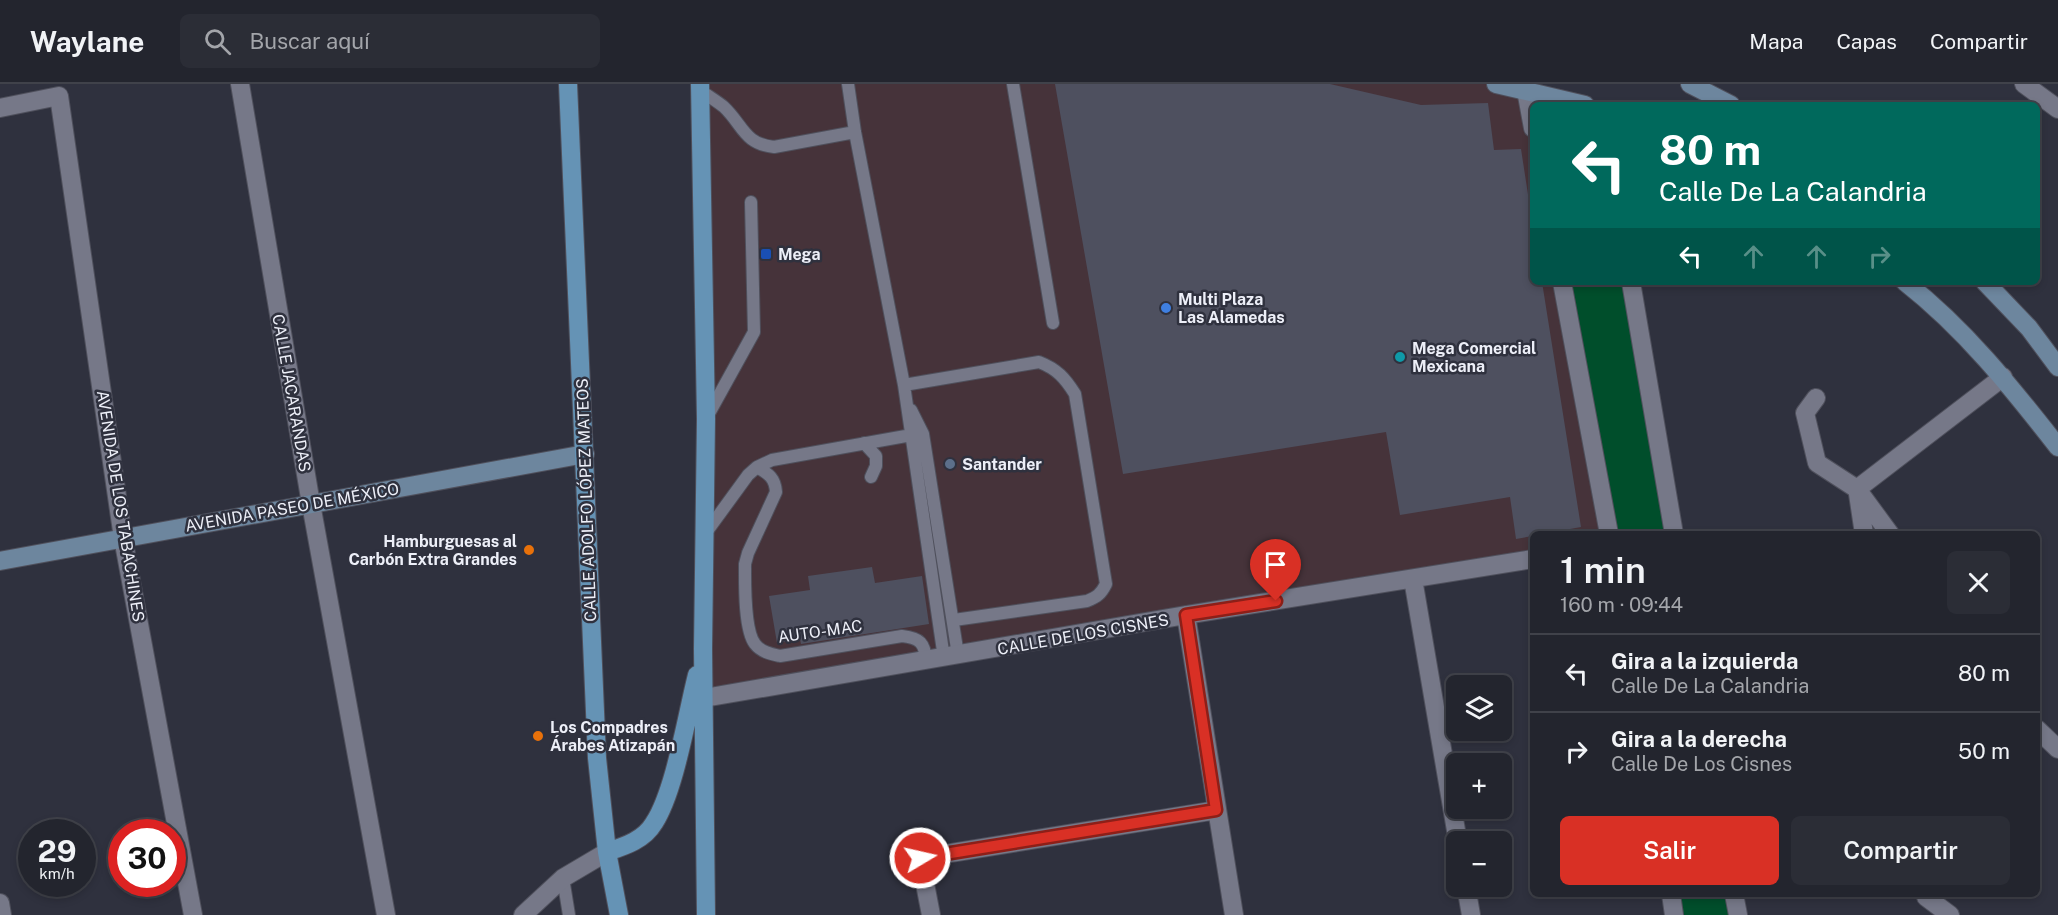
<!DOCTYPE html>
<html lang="es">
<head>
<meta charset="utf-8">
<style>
  :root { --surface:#23252e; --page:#2b2d36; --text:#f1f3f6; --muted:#a3a5aa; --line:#40424a; --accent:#d93025 }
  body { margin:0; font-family:"Public Sans",sans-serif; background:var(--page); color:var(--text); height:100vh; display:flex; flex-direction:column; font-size:22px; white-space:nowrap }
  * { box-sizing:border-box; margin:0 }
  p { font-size:20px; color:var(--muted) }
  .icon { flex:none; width:33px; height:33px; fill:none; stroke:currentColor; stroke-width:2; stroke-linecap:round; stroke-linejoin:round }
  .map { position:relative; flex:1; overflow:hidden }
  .drawer { position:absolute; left:1530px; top:447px; width:510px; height:366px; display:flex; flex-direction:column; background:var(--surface); border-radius:9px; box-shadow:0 3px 9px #0003,0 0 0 2px var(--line) }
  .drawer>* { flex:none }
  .guide { position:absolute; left:1530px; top:18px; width:510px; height:183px; border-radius:9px; box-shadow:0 3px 9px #0003,0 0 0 2px var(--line); background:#00695c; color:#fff; overflow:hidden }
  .buttons { position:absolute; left:1446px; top:591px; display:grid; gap:12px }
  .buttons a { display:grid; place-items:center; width:66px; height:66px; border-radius:9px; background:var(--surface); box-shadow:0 3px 9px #0003,0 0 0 2px var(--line); font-size:30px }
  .speed { position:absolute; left:18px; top:735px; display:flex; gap:12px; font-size:30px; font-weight:700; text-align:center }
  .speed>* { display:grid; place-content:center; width:78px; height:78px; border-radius:50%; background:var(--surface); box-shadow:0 3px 9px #0003,0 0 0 2px var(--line); line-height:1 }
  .speed small { font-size:15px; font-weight:400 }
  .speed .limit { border:9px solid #d22; background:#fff; color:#111 }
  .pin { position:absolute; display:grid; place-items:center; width:51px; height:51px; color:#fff; margin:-62px -26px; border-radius:50% 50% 50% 0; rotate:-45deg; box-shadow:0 0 6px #0007 }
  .pin .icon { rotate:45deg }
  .me { position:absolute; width:66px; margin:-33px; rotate:81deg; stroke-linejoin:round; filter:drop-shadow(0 0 4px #0008) }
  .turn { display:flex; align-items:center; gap:21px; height:126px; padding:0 30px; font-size:27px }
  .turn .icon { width:78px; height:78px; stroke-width:2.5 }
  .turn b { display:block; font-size:42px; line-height:51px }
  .lanes { display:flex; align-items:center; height:57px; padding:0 30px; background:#0003; justify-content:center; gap:30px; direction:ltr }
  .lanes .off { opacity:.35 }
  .round { display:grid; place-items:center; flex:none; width:63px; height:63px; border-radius:9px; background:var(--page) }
  .summary { display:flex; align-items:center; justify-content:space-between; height:102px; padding:0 30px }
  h1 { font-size:36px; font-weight:600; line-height:45px }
  .cta { display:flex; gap:12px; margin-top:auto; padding:12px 30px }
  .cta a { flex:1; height:69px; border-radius:9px; background:var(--accent); color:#fff; font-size:24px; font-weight:600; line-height:69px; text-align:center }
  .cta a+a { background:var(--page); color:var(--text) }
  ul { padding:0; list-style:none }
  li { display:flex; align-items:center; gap:18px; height:78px; padding:0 30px; border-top:2px solid var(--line) }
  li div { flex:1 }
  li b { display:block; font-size:22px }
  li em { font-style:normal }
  header { display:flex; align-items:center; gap:36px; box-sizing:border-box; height:84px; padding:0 30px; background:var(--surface); border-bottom:2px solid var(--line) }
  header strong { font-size:28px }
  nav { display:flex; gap:33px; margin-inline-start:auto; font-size:21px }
  .search { width:420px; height:54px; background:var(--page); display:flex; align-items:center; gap:15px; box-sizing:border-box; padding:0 21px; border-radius:9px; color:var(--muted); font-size:22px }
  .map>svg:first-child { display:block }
</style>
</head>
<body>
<header>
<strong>Waylane</strong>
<div class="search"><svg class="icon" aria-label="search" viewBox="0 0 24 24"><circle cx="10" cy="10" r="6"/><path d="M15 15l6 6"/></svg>Buscar aquí</div>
<nav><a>Mapa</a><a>Capas</a><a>Compartir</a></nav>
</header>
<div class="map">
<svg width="2058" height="831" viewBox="0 0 2058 831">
  <rect width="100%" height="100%" fill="#2f313e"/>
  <path fill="#46333a" d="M 700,0 L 1496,0 L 1526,6 L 1533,44 L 1533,198 L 1562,198 L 1609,450 L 1533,450 L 1533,475 L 704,614 Z"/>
  <path fill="#004e2b" d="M 1562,198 L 1631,198 L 1674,450 L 1609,450 Z
    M 1671,810 L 1734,810 L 1737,831 L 1674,831 Z"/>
  <path fill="#4e505f" d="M 1055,0 L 1330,0 L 1421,21 L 1488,19 L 1494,66 L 1521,65 L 1533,143 L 1533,198 L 1542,198 L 1581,443 L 1516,455 L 1510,413 L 1400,431 L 1386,348 L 1123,390 Z
    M 872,483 L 875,499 L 922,492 L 929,540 L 801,560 L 800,555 L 777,559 L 769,512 L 810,506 L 808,492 Z"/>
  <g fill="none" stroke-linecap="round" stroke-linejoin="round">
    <defs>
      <path id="lane" d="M 848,0 L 855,48 L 904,301 L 944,574
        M 1013,0 L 1053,239
        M 700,6 C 708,12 717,17 724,23 C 743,41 744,60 774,63 L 855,48
        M 904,301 L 1039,278 C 1057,285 1065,294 1075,310 L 1106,500 C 1101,510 1097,513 1087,517 L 954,536
        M 911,326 L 923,350 L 958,571
        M 707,333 L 754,248 L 751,118
        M 864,359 L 876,372 L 876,382 L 871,393
        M 757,383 C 769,390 775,394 776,408 L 748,469 L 745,480 C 745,499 744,546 755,560 C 761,568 771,570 780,572 L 902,552 C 920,554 925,559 926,577
        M 705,450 L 748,391 L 757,383 L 772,376 L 917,350
        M 563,794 L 569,831"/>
      <path id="street" d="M 240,0 L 311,420 L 386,831
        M 2024,0 L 2058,25
        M 1526,6 L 1533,44
        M 0,24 L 59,12 L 123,454 L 193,831
        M 1562,198 L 1609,450
        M 1631,198 L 1674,450
        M 1816,314 L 1805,329 L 1817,379 L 1857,405 L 1890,450
        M 1857,405 L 2003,293
        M 1858,410 L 1864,450
        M 1413,495 L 1458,758
        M 1186,531 L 1234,831
        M 704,614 L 1186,531 L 1533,475
        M 2037,645 L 2058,665
        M 1466,802 L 1471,831
        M 1671,810 L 1674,831
        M 1734,810 L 1738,831
        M 1926,813 L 1950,831
        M 0,819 L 2,831
        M 523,831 L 563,794 L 607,768
        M 931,831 L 920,774 L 1217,726"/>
      <path id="secondary" d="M 1496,0 L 1585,21
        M 1690,0 L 1731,21
        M 1905,198 C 1965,245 2011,303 2058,363
        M 1985,198 L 2029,244 L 2058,283
        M 0,477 L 585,370"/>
      <path id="primary" d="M 568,0 L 597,674 L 607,768 L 619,831
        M 700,0 L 706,335 L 703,565 L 706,831
        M 607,768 C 625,762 644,756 654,739 C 675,707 687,630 697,591"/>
    </defs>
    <use href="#lane" stroke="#4f505c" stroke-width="14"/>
    <use href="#street" stroke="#4f505c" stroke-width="20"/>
    <use href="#secondary" stroke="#4f505c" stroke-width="20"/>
    <use href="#primary" stroke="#4f505c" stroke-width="20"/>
    <use href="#lane" stroke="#767888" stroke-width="12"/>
    <use href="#street" stroke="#767888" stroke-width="18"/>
    <use href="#secondary" stroke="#6d869e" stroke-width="18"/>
    <use href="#primary" stroke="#6593b5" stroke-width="18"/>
  </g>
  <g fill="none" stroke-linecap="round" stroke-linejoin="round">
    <defs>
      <path id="route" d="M 920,774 L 1216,726 L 1186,531 L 1276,517"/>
    </defs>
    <use href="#route" stroke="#8d1f18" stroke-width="15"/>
    <use href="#route" stroke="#d93025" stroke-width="10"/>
  </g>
  <rect fill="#1a4fb4" stroke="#2f313e" stroke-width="2" x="760" y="164" width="12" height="12" rx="3"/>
  <circle fill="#3f7fe0" stroke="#2f313e" stroke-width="2" cx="1166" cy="224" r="6"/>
  <circle fill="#0f9aa8" stroke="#2f313e" stroke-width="2" cx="1400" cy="273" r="6"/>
  <circle fill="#5c6f8a" stroke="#2f313e" stroke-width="2" cx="950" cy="380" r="6"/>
  <g fill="#e8710a" stroke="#2f313e" stroke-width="2">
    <circle cx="529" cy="466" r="6"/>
    <circle cx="538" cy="652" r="6"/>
  </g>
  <g text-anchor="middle" stroke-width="5" stroke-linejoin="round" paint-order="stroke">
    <g font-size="16" font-weight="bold" fill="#edeff8" stroke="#2f313e" text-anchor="start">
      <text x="778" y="176">Mega</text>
      <text x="1178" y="221">Multi Plaza<tspan x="1178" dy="18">Las Alamedas</tspan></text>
      <text x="1412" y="270">Mega Comercial<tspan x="1412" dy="18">Mexicana</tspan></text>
      <text x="962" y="386">Santander</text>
      <text x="517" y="463" text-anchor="end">Hamburguesas al<tspan x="517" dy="18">Carbón Extra Grandes</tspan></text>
      <text x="550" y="649">Los Compadres<tspan x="550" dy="18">Árabes Atizapán</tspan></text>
    </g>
    <g font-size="16" fill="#edeff8" stroke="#2f313e">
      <text transform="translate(292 309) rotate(80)" y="6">CALLE JACARANDAS</text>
      <text transform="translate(586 416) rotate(-92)" y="6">CALLE ADOLFO LÓPEZ MATEOS</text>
      <text transform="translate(121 422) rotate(81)" y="6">AVENIDA DE LOS TABACHINES</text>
      <text transform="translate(292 423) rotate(-10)" y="6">AVENIDA PASEO DE MÉXICO</text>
      <text transform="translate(820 547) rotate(-8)" y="6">AUTO-MAC</text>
      <text transform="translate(1083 550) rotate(-10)" y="6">CALLE DE LOS CISNES</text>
    </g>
  </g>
</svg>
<div class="buttons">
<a><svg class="icon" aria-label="layers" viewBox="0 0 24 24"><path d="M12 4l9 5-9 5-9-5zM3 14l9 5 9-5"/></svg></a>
<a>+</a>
<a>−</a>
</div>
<div class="speed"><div>29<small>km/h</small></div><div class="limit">30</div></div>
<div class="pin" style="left:1276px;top:517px;background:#d93025"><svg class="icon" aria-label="arrive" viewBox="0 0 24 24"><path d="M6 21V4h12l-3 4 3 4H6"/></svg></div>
<svg class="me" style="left:920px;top:774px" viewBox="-20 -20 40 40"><circle r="17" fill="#d93025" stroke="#fff" stroke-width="3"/><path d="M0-11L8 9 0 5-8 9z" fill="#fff"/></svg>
<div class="guide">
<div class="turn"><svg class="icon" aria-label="left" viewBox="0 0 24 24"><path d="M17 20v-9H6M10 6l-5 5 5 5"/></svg><div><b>80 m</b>Calle De La Calandria</div></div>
<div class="lanes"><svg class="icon" aria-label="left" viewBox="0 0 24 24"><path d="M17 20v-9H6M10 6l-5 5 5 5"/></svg><svg class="icon off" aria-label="ahead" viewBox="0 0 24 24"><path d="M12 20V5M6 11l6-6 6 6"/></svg><svg class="icon off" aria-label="ahead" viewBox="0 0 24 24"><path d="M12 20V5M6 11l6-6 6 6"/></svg><svg class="icon off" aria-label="right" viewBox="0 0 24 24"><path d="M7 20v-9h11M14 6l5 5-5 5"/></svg></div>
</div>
<section class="drawer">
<div class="summary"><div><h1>1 min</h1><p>160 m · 09:44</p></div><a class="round"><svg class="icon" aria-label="close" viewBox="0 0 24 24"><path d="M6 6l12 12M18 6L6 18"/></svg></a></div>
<ul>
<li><svg class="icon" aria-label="left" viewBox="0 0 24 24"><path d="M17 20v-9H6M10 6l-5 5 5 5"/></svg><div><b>Gira a la izquierda</b><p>Calle De La Calandria</p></div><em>80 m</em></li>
<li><svg class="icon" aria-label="right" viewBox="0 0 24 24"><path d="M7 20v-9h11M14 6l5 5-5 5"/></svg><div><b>Gira a la derecha</b><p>Calle De Los Cisnes</p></div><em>50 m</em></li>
</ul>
<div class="cta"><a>Salir</a><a>Compartir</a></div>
</section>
</div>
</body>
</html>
